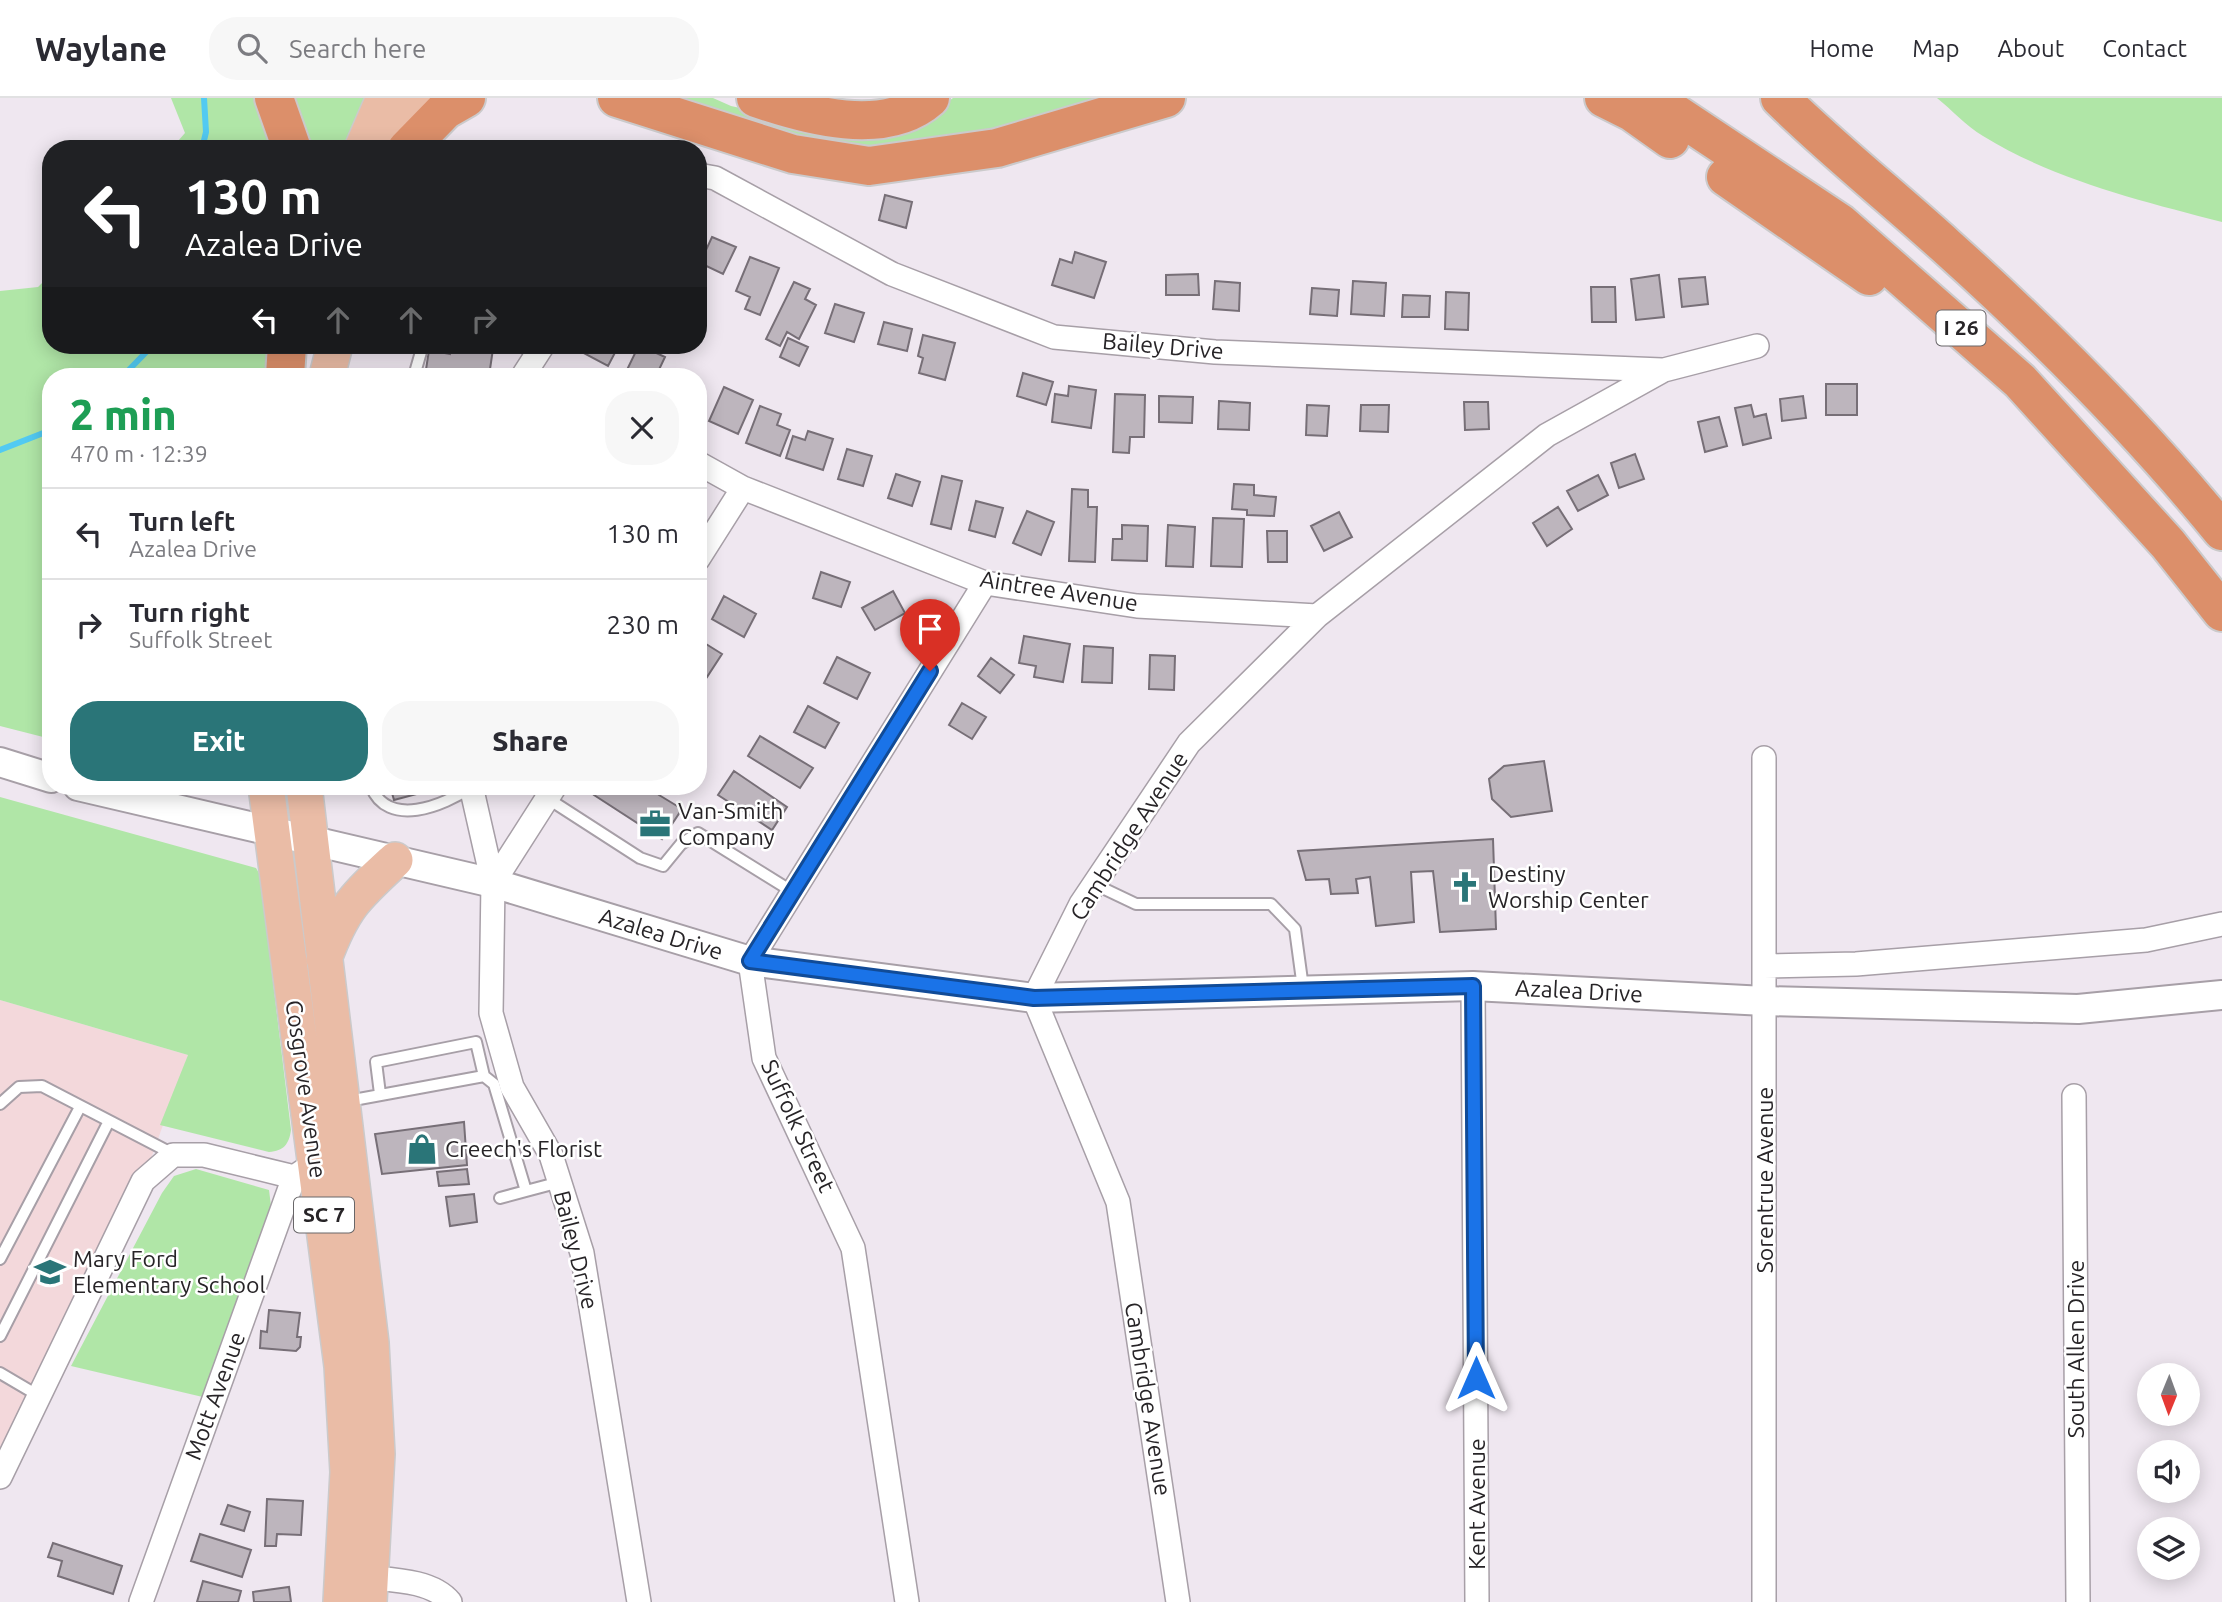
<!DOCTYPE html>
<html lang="en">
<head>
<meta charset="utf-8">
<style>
  :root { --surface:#fff; --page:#f7f7f7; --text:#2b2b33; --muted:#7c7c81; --line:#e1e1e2; --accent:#2a7578 }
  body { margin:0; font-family:Ubuntu,sans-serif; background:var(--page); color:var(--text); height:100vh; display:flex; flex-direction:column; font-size:26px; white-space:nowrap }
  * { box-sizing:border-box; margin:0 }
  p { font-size:23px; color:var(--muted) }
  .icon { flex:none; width:38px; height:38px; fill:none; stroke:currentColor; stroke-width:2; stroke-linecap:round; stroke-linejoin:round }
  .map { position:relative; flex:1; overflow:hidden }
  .drawer { position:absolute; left:42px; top:270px; width:665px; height:427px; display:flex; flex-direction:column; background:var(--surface); border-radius:28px; box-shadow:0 4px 18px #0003 }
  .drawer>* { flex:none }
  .hud { position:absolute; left:42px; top:42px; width:665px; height:214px; border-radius:28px; box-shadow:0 4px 18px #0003; background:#202124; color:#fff; overflow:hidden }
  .needle { width:46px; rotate:181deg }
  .buttons { position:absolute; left:2137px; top:1265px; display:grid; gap:14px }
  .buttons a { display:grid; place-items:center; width:63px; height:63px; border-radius:50%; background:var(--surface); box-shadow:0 4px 18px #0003; font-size:35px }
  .pin { position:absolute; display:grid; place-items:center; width:60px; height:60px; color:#fff; margin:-72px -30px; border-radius:50% 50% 50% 0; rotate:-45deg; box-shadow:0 0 7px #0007 }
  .pin .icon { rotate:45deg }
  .me { position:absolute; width:77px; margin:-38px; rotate:0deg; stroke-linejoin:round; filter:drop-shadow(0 0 5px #0008) }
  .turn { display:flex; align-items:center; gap:24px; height:147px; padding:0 28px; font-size:32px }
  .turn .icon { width:91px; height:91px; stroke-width:2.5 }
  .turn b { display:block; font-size:49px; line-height:60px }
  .lanes { display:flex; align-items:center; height:66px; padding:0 28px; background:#0003; justify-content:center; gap:35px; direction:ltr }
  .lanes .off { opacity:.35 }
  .round { display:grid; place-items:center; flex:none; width:74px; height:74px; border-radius:28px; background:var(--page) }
  .head { display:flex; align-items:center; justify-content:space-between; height:119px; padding:0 28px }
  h1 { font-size:42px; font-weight:800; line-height:52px; color:#1e9e55 }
  .primary-button { display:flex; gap:14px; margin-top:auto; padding:14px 28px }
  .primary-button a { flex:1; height:80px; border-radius:28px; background:var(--accent); color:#fff; font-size:28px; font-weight:800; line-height:80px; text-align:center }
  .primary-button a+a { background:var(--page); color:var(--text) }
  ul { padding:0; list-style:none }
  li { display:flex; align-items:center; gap:21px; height:91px; padding:0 28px; border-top:2px solid var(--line) }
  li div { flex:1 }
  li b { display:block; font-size:26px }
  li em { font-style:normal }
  header { display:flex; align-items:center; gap:42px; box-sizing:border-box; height:98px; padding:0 35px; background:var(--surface); border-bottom:2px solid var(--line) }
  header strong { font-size:33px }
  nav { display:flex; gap:38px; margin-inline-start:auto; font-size:24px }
  .search { width:490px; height:63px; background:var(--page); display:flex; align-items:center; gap:18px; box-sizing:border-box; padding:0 24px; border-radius:28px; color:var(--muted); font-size:26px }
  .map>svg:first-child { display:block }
</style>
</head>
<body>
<header>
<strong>Waylane</strong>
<div class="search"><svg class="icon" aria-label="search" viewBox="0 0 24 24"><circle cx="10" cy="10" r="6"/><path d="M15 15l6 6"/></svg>Search here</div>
<nav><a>Home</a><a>Map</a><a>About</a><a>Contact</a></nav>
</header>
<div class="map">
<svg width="2222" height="1504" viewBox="0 0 2222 1504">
  <rect width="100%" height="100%" fill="#efe7f0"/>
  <path fill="#f3d8db" d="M 0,902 L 188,957 L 143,1083 L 0,1379 Z"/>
  <path fill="#b0e6a7" d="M 171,0 L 261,0 L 282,51 L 171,51 L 185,35 Z
    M 294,0 L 370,0 L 348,51 L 309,51 Z
    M 651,0 L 713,0 L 731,8 L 804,24 L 935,13 L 953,0 L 1135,0 L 1044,27 L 877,53 L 820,48 Z
    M 1937,0 L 2222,0 L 2222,124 C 2142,103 2054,82 1983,38 C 1966,28 1952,12 1937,0 Z
    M 51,176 L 51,247 L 270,247 L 265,278 L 51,278 L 51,641 L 0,628 L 0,193 L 38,189 Z
    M 0,699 L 256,770 L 260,777 L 291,1032 C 289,1046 284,1053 269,1054 L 160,1027 L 188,957 L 0,902 Z
    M 196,1071 L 269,1092 L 271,1108 L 207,1300 L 71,1268 L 162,1095 L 174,1078 Z"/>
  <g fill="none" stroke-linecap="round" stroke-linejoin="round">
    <path stroke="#52caf2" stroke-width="6" d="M 202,51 L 206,34 L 204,0
      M 123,278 L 153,247
      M 0,352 L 51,332"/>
  </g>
  <path fill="#bdb5bd" stroke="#776f77" stroke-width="2" d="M 885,97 L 912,104 L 906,130 L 879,122 Z
    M 712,139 L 736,149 L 723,176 L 700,165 Z
    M 1075,154 L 1106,164 L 1094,200 L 1052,187 L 1060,161 L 1072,165 Z
    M 750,159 L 779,170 L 760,217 L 745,211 L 750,199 L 736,193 Z
    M 1198,176 L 1199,197 L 1166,197 L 1166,177 Z
    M 1659,177 L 1664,219 L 1636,222 L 1631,181 Z
    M 1705,179 L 1708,206 L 1682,209 L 1679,181 Z
    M 1215,183 L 1240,185 L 1239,213 L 1213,211 Z
    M 1353,183 L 1386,185 L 1384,218 L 1351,216 Z
    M 794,184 L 810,191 L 805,201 L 816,207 L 799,241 L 787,234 L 780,248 L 766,241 Z
    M 1591,189 L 1615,189 L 1616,224 L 1592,224 Z
    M 1312,190 L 1339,192 L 1337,218 L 1310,216 Z
    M 1446,194 L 1469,195 L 1468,232 L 1445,231 Z
    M 1403,197 L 1430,198 L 1429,219 L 1402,219 Z
    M 835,206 L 864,215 L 854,244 L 825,235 Z
    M 884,224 L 912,231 L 907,253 L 878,246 Z
    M 923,237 L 955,245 L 945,282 L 919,275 L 923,260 L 918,258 Z
    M 788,240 L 808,249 L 799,268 L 780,259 Z
    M 451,247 L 493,251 L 489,278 L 425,278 L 429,252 L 450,256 Z
    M 576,247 L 619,247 L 608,268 L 574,250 Z
    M 639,247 L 665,259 L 656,278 L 624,278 Z
    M 1023,275 L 1053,284 L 1046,307 L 1017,298 Z
    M 1826,286 L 1857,286 L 1857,317 L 1826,317 Z
    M 1069,288 L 1096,292 L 1091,330 L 1052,324 L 1055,296 L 1068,298 Z
    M 724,289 L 753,302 L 738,336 L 709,323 Z
    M 1115,296 L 1145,297 L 1144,339 L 1130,339 L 1129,355 L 1113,354 Z
    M 1159,298 L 1193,299 L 1192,325 L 1159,324 Z
    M 1803,298 L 1806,320 L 1782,323 L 1780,301 Z
    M 1219,303 L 1250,305 L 1249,332 L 1218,331 Z
    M 1464,304 L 1488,304 L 1489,331 L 1465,332 Z
    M 1307,307 L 1329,308 L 1327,338 L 1306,337 Z
    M 1361,307 L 1389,307 L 1388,334 L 1360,333 Z
    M 1751,307 L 1754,319 L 1766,316 L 1771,340 L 1743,347 L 1735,310 Z
    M 760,308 L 781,316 L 777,327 L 790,332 L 780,358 L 746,345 Z
    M 1719,319 L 1727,348 L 1705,354 L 1698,324 Z
    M 808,333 L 833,341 L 823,372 L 786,360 L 793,338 L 805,342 Z
    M 847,351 L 872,358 L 863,388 L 838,381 Z
    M 1635,356 L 1644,381 L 1619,390 L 1611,365 Z
    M 896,376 L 920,384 L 912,408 L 888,400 Z
    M 1598,377 L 1608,397 L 1578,413 L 1567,393 Z
    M 942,378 L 962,383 L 951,431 L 931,426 Z
    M 1234,386 L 1254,387 L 1254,397 L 1276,399 L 1274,418 L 1247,417 L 1247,412 L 1232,411 Z
    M 1072,391 L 1088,392 L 1088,409 L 1097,409 L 1095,464 L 1069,463 Z
    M 976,403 L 1003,410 L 995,439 L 969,432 Z
    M 1558,409 L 1572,431 L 1547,448 L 1533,425 Z
    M 1027,413 L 1054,424 L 1041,457 L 1013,445 Z
    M 1339,414 L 1352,439 L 1324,453 L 1311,428 Z
    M 1213,420 L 1244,421 L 1242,469 L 1211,468 Z
    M 1122,427 L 1148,428 L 1147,463 L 1112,462 L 1113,441 L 1122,441 Z
    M 1168,427 L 1195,429 L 1193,469 L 1166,468 Z
    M 1267,433 L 1287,433 L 1287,464 L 1268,464 Z
    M 821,474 L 850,484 L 841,509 L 813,500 Z
    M 893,493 L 905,515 L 875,532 L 862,510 Z
    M 724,498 L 756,516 L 744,539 L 712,521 Z
    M 1024,538 L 1070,546 L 1063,584 L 1034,579 L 1036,568 L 1019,565 Z
    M 698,541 L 722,556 L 707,579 L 698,573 Z
    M 1084,548 L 1113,550 L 1112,585 L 1082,584 Z
    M 1150,557 L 1175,558 L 1174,592 L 1149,591 Z
    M 837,559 L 870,575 L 857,601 L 824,585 Z
    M 991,560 L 1014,577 L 1000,595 L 978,578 Z
    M 962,605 L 986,619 L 972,641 L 949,627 Z
    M 808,608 L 839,625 L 825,650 L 794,634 Z
    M 760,638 L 813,670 L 800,690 L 748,658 Z
    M 1544,663 L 1552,713 L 1511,719 L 1492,701 L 1489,681 L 1504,668 Z
    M 734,673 L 787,709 L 772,732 L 718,697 Z
    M 390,688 L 443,688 L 443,689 L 394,702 Z
    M 600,688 L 664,688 L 659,697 L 682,711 L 662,741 L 594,697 Z
    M 1493,741 L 1496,831 L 1440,834 L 1433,773 L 1411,774 L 1414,824 L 1376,828 L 1370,779 L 1356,781 L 1358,795 L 1331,796 L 1329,781 L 1306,782 L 1298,753 Z
    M 464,1024 L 467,1067 L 382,1076 L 375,1036 Z
    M 467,1071 L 469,1086 L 439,1088 L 437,1074 Z
    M 474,1096 L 477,1124 L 450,1128 L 446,1099 Z
    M 269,1212 L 300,1215 L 297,1239 L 301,1239 L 300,1249 L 296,1253 L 260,1250 L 261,1233 L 267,1234 Z
    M 267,1401 L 303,1403 L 301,1437 L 277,1436 L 276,1448 L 265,1448 Z
    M 228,1407 L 250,1414 L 244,1433 L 221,1426 Z
    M 200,1436 L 251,1452 L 242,1479 L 191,1463 Z
    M 53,1445 L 122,1468 L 113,1496 L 58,1478 L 62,1463 L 48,1459 Z
    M 203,1483 L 241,1493 L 238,1504 L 197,1504 Z
    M 289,1489 L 291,1504 L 254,1504 L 253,1494 Z"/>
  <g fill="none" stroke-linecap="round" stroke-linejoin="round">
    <defs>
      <path id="service" d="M 519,247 L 537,257
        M 414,278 L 423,247
        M 371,688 C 387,731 444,708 471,689
        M 547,700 L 640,760 L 663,768 L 681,746 L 698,735 L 793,794
        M 1094,786 L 1136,806 L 1271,806 L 1295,831 L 1303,890
        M 484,978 L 494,986 L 526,1093 L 500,1100
        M 348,1003 L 484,978 L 476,944 L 376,964 L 380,996
        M 0,1006 L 19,989 L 42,988 L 175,1057
        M 526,1093 L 560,1084
        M 0,1161 L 80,1009
        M 0,1238 L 109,1023
        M 0,1275 L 39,1298"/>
      <path id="minor" d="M 698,77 L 715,80 L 892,176 L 1054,239 L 1215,254 L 1662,272
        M 523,278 L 543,247
        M 698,365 L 743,390 L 985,485 L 1137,508 L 1317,518
        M 698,461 L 743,390
        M 1764,660 L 1764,1504
        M 471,688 L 493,785 L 491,915 L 512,989 L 551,1057 L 582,1155 L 639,1504
        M 493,785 L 555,688
        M 1764,868 L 1856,866 L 2146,842 L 2222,826
        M 1473,888 L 1477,1504
        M 2074,998 L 2078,1504
        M 0,1379 L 143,1083 L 173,1057 L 204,1057 L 294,1079
        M 371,1480 C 395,1482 433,1483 450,1504
        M 141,1504 L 294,1079 L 306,1071
        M 907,1504 L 853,1150 L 764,960 L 750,863 L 985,485
        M 1178,1504 L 1118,1104 L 1034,900 L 1081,806 L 1189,645 L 1317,518 L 1547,337 L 1664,272 L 1757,248"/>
      <path id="tertiary" d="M 0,664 L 51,680
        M 78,688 L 493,785 L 750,863 L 1034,900 L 1473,888 L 1765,903 L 2078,911 L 2222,897"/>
      <path id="primary" d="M 362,51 L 384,0
        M 397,51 L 420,0
        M 327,278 L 335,247
        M 266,688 L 342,1268 L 348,1374 L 341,1504
        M 304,688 L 371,1245 L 377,1356 L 369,1504
        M 324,861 C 343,809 356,798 395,762"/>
      <path id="motorway" d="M 274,0 L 292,51
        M 617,0 L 793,56 L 869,68 L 997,50 L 1166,0
        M 756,0 C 806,17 885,40 930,0
        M 1604,0 L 1632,14 L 1670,41
        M 1652,0 L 1840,125 L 2020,283 L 2168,446 L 2222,514
        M 1780,0 C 1833,52 1891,98 1946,148 C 2045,237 2138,330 2222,433
        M 407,51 L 445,12 L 466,0
        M 1726,79 L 1869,178
        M 285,278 L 287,247"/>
    </defs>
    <use href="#service" stroke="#a79fa7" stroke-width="14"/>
    <use href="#minor" stroke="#a79fa7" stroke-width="26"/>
    <use href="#tertiary" stroke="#a79fa7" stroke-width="32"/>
    <use href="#primary" stroke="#cbcacb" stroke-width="38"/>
    <use href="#motorway" stroke="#cbcacb" stroke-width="42"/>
    <use href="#service" stroke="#fff" stroke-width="10"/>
    <use href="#minor" stroke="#fff" stroke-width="23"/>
    <use href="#tertiary" stroke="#fff" stroke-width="28"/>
    <use href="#primary" stroke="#eabca6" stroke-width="35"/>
    <use href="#motorway" stroke="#dc8f6a" stroke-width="38"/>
  </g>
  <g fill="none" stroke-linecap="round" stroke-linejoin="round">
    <defs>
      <path id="route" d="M 930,573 L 750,863 L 1034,900 L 1473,888 L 1476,1280"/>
    </defs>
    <use href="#route" stroke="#114b97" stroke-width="18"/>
    <use href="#route" stroke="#1a73e8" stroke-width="12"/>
  </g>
  <defs>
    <symbol id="office-bare" viewBox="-9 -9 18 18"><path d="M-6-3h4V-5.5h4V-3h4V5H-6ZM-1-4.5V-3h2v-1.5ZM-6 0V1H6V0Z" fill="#2a7578" stroke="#fff" stroke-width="2.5" paint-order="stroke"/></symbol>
    <symbol id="church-bare" viewBox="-9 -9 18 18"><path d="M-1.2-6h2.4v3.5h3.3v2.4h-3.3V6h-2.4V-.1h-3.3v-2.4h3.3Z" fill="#2a7578" stroke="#fff" stroke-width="2.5" paint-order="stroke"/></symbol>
    <symbol id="shop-bare" viewBox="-9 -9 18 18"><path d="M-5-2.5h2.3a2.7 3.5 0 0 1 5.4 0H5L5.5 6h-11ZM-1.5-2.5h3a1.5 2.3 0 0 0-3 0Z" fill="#2a7578" stroke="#fff" stroke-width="2.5" paint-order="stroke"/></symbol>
    <symbol id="school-bare" viewBox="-9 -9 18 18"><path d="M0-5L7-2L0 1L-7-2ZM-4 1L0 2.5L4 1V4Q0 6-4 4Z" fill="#2a7578" stroke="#fff" stroke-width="2.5" paint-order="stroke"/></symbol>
  </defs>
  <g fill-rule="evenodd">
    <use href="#office-bare" x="633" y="704" width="44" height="44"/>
    <use href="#church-bare" x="1443" y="767" width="44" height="44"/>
    <use href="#shop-bare" x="400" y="1029" width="44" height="44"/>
    <use href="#school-bare" x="28" y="1152" width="44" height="44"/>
  </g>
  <g text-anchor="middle" stroke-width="5" stroke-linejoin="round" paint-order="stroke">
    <g fill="#fff" stroke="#686668" stroke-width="2">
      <rect x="1936.5" y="212.5" width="49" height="35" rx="5"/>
      <rect x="294" y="1099.5" width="60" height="35" rx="5"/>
    </g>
    <g font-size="21" font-weight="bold" fill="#272427">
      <text x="1961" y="237">I 26</text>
      <text x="324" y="1124">SC 7</text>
    </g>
    <g font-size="23" fill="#272427" stroke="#fff">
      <text transform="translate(1163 248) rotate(5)" y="8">Bailey Drive</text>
      <text transform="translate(1059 493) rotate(9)" y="8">Aintree Avenue</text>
      <text transform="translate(1129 738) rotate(-57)" y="8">Cambridge Avenue</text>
      <text transform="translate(661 836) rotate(17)" y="8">Azalea Drive</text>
      <text transform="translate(1579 893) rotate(3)" y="8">Azalea Drive</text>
      <text transform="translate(306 991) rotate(82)" y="8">Cosgrove Avenue</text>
      <text transform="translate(798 1028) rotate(65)" y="8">Suffolk Street</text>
      <text transform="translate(1765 1082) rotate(-90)" y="8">Sorentrue Avenue</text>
      <text transform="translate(576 1152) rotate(76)" y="8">Bailey Drive</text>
      <text transform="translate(2076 1251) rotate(-90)" y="8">South Allen Drive</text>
      <text transform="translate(215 1298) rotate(-70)" y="8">Mott Avenue</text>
      <text transform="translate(1148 1301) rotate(81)" y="8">Cambridge Avenue</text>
      <text transform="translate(1477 1406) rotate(-90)" y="8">Kent Avenue</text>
    </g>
    <g font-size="23" fill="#272427" stroke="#fff" text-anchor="start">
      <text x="678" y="721">Van-Smith<tspan x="678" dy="26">Company</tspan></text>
      <text x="1488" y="784">Destiny<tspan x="1488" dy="26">Worship Center</tspan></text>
      <text x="445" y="1059">Creech's Florist</text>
      <text x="73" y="1169">Mary Ford<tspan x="73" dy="26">Elementary School</tspan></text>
    </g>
  </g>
</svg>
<div class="buttons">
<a><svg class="needle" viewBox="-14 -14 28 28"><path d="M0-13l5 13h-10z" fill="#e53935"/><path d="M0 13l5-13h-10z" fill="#7c7c81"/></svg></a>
<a><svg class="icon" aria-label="sound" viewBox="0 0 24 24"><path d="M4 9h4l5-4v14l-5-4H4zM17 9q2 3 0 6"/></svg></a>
<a><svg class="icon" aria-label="layers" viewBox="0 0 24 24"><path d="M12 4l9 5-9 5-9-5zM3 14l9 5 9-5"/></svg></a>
</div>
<div class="pin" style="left:930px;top:573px;background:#d93025"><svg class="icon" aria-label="arrive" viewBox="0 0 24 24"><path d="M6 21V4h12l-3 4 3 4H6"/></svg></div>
<svg class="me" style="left:1476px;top:1280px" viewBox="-20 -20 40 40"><path d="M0-17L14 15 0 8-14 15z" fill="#1a73e8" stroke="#fff" stroke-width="4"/></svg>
<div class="hud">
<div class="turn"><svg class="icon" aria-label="left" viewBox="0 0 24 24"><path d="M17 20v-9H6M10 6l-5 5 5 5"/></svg><div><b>130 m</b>Azalea Drive</div></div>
<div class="lanes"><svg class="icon" aria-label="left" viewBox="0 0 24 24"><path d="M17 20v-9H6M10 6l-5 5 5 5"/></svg><svg class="icon off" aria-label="ahead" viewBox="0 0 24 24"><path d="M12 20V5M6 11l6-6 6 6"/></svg><svg class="icon off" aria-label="ahead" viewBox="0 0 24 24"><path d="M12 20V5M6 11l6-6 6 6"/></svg><svg class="icon off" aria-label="right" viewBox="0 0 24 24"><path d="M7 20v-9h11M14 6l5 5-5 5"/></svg></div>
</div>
<section class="drawer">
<div class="head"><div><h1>2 min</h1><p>470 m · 12:39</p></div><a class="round"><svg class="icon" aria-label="close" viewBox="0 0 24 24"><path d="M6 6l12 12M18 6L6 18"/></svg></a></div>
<ul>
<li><svg class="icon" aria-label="left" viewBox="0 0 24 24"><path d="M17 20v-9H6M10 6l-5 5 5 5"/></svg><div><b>Turn left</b><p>Azalea Drive</p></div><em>130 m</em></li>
<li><svg class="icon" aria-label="right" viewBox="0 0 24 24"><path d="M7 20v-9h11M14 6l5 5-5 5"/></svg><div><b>Turn right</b><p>Suffolk Street</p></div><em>230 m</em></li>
</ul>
<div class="primary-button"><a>Exit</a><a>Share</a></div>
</section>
</div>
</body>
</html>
